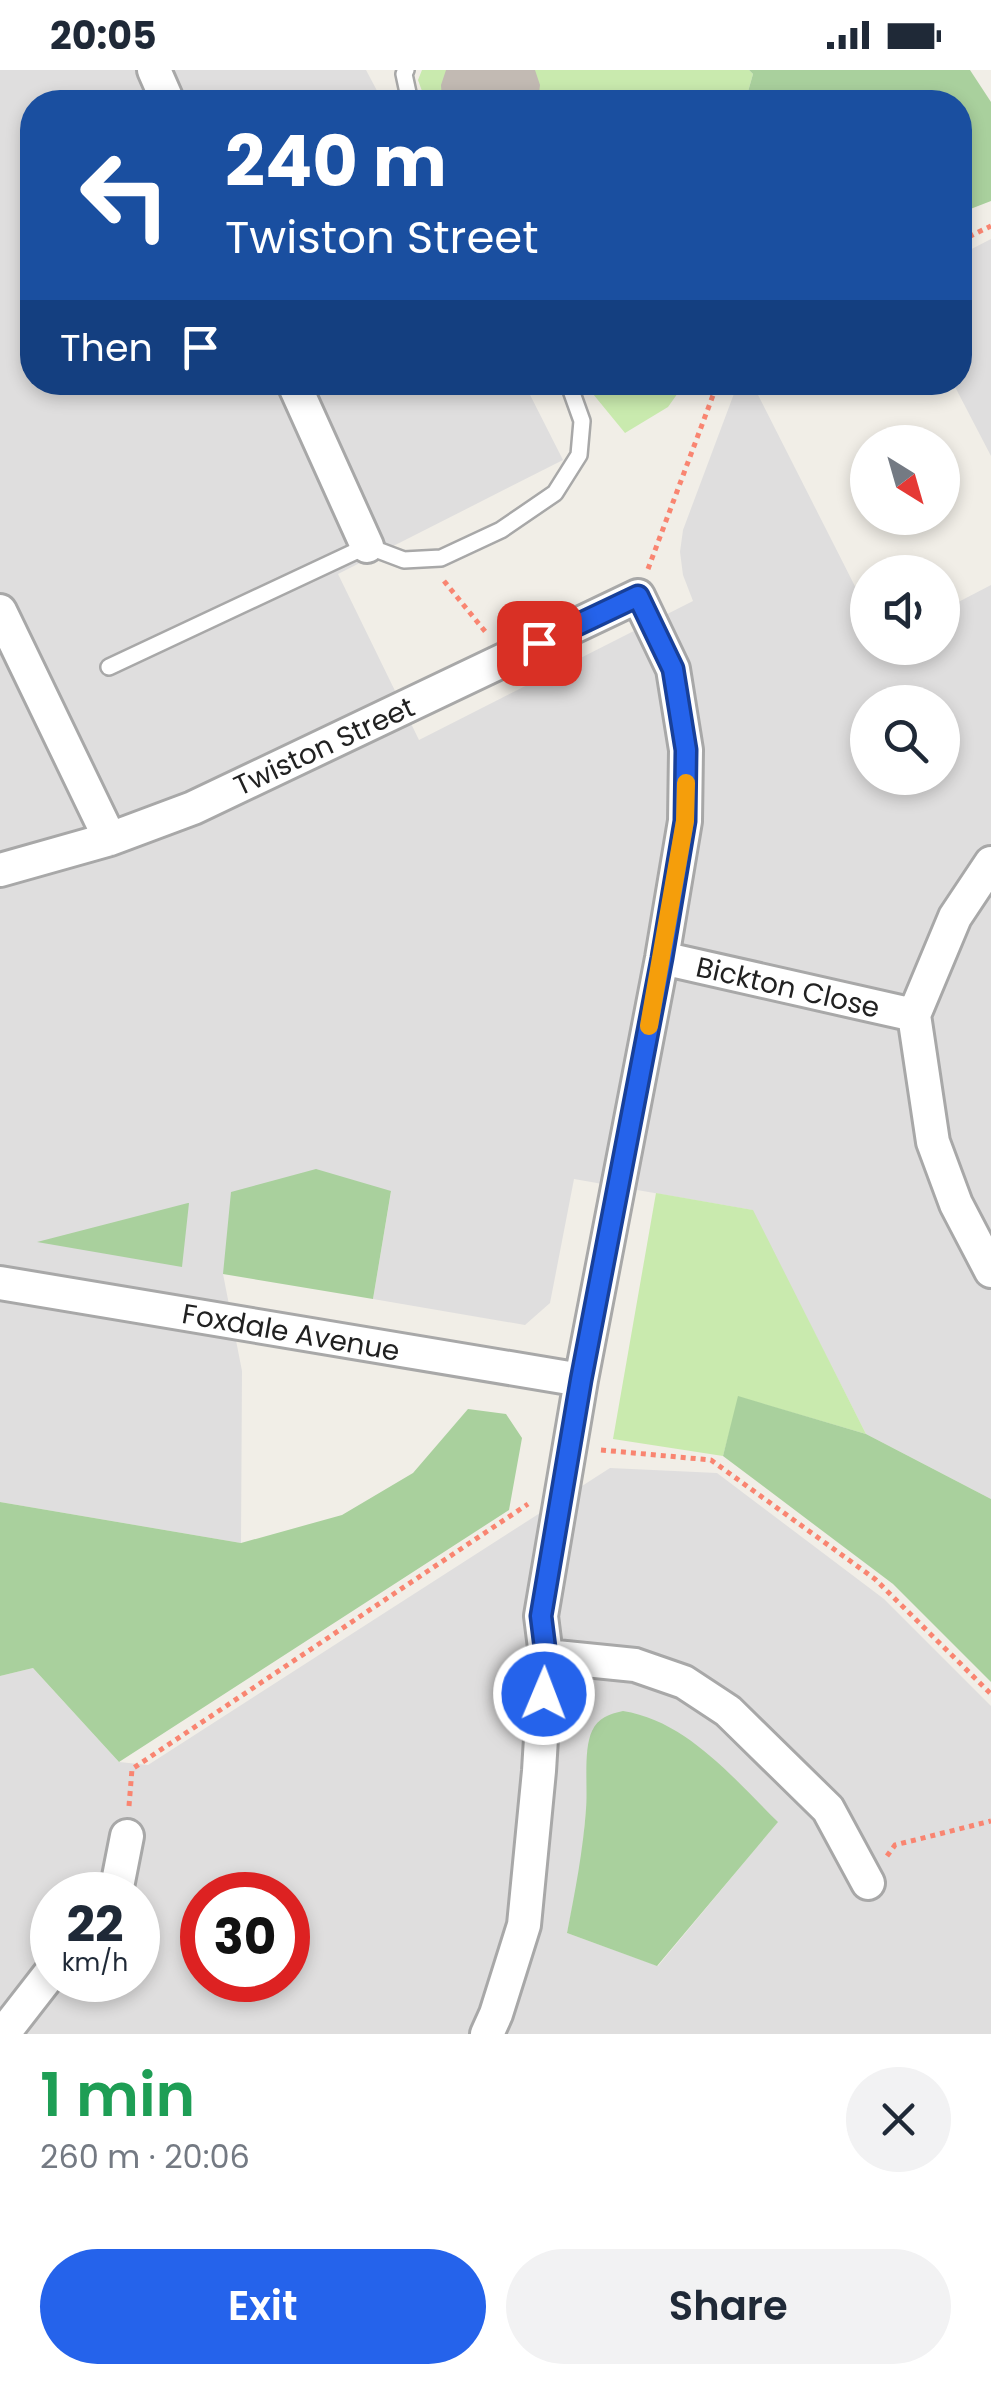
<!DOCTYPE html>
<html lang="en">
<head>
<meta charset="utf-8">
<style>
  :root { --surface:#fff; --page:#f2f2f3; --text:#1f2937; --muted:#747a83; --accent:#2563eb }
  body { margin:0; font-family:Poppins,sans-serif; background:var(--page); color:var(--text); height:100vh; display:flex; flex-direction:column; font-size:38px; white-space:nowrap }
  * { box-sizing:border-box; margin:0 }
  p { font-size:32px; color:var(--muted) }
  .icon { flex:none; width:55px; height:55px; fill:none; stroke:currentColor; stroke-width:2; stroke-linecap:round; stroke-linejoin:round }
  .map { position:relative; height:1964px; overflow:hidden }
  .drawer { display:flex; flex-direction:column; background:var(--surface); flex:1 }
  .drawer>* { flex:none }
  .hud { position:absolute; left:20px; top:20px; width:952px; height:305px; border-radius:40px; box-shadow:0 5px 15px #0003; background:#1a4fa0; color:#fff; overflow:hidden }
  .needle { width:65px; rotate:143deg }
  .buttons { position:absolute; left:850px; top:355px; display:grid; gap:20px }
  .buttons a { display:grid; place-items:center; width:110px; height:110px; border-radius:50%; background:var(--surface); box-shadow:0 5px 15px #0003; font-size:50px }
  .speed { position:absolute; left:30px; top:1802px; display:flex; gap:20px; font-size:50px; font-weight:700; text-align:center }
  .speed>* { display:grid; place-content:center; width:130px; height:130px; border-radius:50%; background:var(--surface); box-shadow:0 5px 15px #0003; line-height:1 }
  .speed small { font-size:25px; font-weight:400 }
  .speed .limit { border:15px solid #d22; background:#fff; color:#111 }
  .pin { position:absolute; display:grid; place-items:center; width:85px; height:85px; color:#fff; margin:-42px; border-radius:20px; box-shadow:0 5px 15px #0006 }
  .me { position:absolute; width:110px; margin:-55px; rotate:1deg; stroke-linejoin:round; filter:drop-shadow(0 0 8px #0008) }
  .turn { display:flex; align-items:center; gap:35px; height:210px; padding:0 40px; font-size:45px }
  .turn .icon { width:130px; height:130px; stroke-width:2.5 }
  .turn b { display:block; font-size:70px; line-height:85px }
  .then { display:flex; align-items:center; height:95px; padding:0 40px; background:#0003; gap:20px; font-size:38px }
  .round { display:grid; place-items:center; flex:none; width:105px; height:105px; border-radius:52px; background:var(--page) }
  .head { display:flex; align-items:center; justify-content:space-between; height:170px; padding:0 40px }
  h1 { font-size:60px; font-weight:600; line-height:75px; color:#1e9e55 }
  .action { display:flex; gap:20px; margin-top:auto; padding:20px 40px }
  .action a { flex:1; height:115px; border-radius:60px; background:var(--accent); color:#fff; font-size:40px; font-weight:600; line-height:115px; text-align:center }
  .action a+a { background:var(--page); color:var(--text) }
  .status { display:flex; justify-content:space-between; align-items:center; height:70px; padding:0 50px; background:var(--surface); direction:ltr }
  .status svg { height:28px; fill:currentColor }
  .map>svg:first-child { display:block }
</style>
</head>
<body>
<div class="status"><b>20:05</b><svg viewBox="0 0 49 12"><path d="M0 12V9h3v3zM5 12V6h3v6zM10 12V3h3v9zM15 12V0h3v12zM26 1h20v11H26zM47 4h2v5h-2z"/></svg></div>
<div class="map">
<svg width="991" height="1964" viewBox="0 0 991 1964">
  <rect width="100%" height="100%" fill="#f1eee7"/>
  <path fill="#dfdede" fill-rule="evenodd" d="M 0,0 L 366,0 L 383,32 L 32,32 L 32,312 L 524,313 L 563,390 L 338,504 L 419,670 L 693,531 L 683,505 L 680,482 L 683,460 L 738,313 L 752,313 L 867,540 L 868,578 L 942,578 L 943,540 L 991,515 L 991,1429 L 866,1364 L 752,1140 L 574,1109 L 550,1233 L 525,1255 L 373,1229 L 391,1122 L 223,1204 L 242,1301 L 241,1473 L 0,1432 ZM 868,632 L 942,632 L 942,708 L 868,708 Z
    M 991,169 L 991,386 L 953,313 L 960,312 L 960,185 Z
    M 610,1398 L 717,1403 L 884,1529 L 991,1636 L 991,1964 L 0,1964 L 0,1606 L 33,1598 L 119,1692 L 148,1695 ZM 586,1740 L 777,1752 L 777,1753 L 658,1896 L 567,1863 L 581,1795 ZM 52,1825 L 138,1825 L 138,1910 L 52,1910 ZM 202,1825 L 288,1825 L 288,1910 L 202,1910 Z"/>
  <path fill="#c9eaae" d="M 422,0 L 749,0 L 753,4 L 745,32 L 426,32 L 418,10 Z
    M 584,313 L 685,313 L 668,337 L 625,363 Z
    M 656,1123 L 753,1140 L 866,1364 L 739,1327 L 723,1386 L 613,1369 Z"/>
  <path fill="#a9d09d" d="M 749,0 L 970,0 L 991,32 L 991,131 L 960,143 L 960,32 L 745,32 L 753,4 Z
    M 316,1099 L 391,1121 L 373,1229 L 223,1204 L 231,1122 Z
    M 189,1133 L 182,1197 L 37,1172 L 188,1133 Z
    M 738,1326 L 866,1364 L 991,1429 L 991,1612 L 893,1514 L 723,1386 Z
    M 468,1339 L 506,1344 L 522,1368 L 509,1440 L 119,1692 L 33,1598 L 0,1606 L 0,1432 L 241,1473 L 342,1445 L 413,1403 Z
    M 623,1641 C 687,1651 734,1709 778,1752 L 657,1896 L 567,1863 C 575,1822 583,1781 586,1739 C 588,1718 583,1680 592,1661 C 598,1648 609,1644 623,1641 Z"/>
  <path fill="#c2bab3" d="M 446,0 L 535,0 L 540,15 L 538,32 L 442,32 L 441,15 Z"/>
  <g fill="none" stroke-linecap="round" stroke-linejoin="round">
    <defs>
      <path id="service" d="M 406,0 L 404,4 L 410,32
        M 109,597 L 367,476 L 404,490 L 441,488 L 501,460 L 555,423 L 579,385 L 582,351 L 568,312"/>
      <path id="minor" d="M 154,0 L 168,32
        M 293,312 L 367,476
        M 0,541 L 110,769
        M 991,793 L 955,847 L 914,945 L 933,1072 L 956,1134 L 991,1201
        M 0,800 L 110,769 L 193,738 L 638,526 L 673,599 L 686,680 L 685,751 L 662,888 L 581,1310 L 541,1546 L 546,1586 L 539,1701 L 524,1855 L 496,1944 L 487,1964
        M 662,888 L 914,945
        M 0,1213 L 581,1310
        M 546,1586 L 635,1595 L 684,1612 L 728,1641 L 828,1739 L 868,1813
        M 111,1825 L 117,1817 L 127,1766
        M 3,1964 L 52,1901"/>
    </defs>
    <use href="#service" stroke="#a8a8a8" stroke-width="20"/>
    <use href="#minor" stroke="#a8a8a8" stroke-width="38"/>
    <path stroke="#f98571" stroke-width="5" stroke-dasharray="5 5" stroke-linecap="butt" d="M 960,171 L 991,156
      M 648,499 L 718,312
      M 444,511 L 488,565
      M 601,1380 L 711,1390 L 875,1509 L 991,1624
      M 129,1736 L 132,1699 L 528,1434
      M 887,1786 L 895,1775 L 991,1751"/>
    <use href="#service" stroke="#fff" stroke-width="15"/>
    <use href="#minor" stroke="#fff" stroke-width="32"/>
  </g>
  <g fill="none" stroke-linecap="round" stroke-linejoin="round">
    <defs>
      <path id="route" d="M 539,573 L 638,526 L 673,599 L 686,680 L 685,751 L 662,888 L 581,1310 L 541,1546 L 546,1586 L 544,1624"/>
    </defs>
    <use href="#route" stroke="#184099" stroke-width="25"/>
    <use href="#route" stroke="#2563eb" stroke-width="18"/>
    <path stroke="#f59e0b" stroke-width="18" d="M 649,956 L 685,751 L 686,713"/>
  </g>
  <g text-anchor="middle" stroke-width="8" stroke-linejoin="round" paint-order="stroke">
    <g font-size="28" fill="#212121" stroke="#fff">
      <text transform="translate(324 676) rotate(-25)" y="10">Twiston Street</text>
      <text transform="translate(788 917) rotate(13)" y="10">Bickton Close</text>
      <text transform="translate(291 1262) rotate(10)" y="10">Foxdale Avenue</text>
    </g>
  </g>
</svg>
<div class="buttons">
<a><svg class="needle" viewBox="-14 -14 28 28"><path d="M0-13l5 13h-10z" fill="#e53935"/><path d="M0 13l5-13h-10z" fill="#747a83"/></svg></a>
<a><svg class="icon" aria-label="sound" viewBox="0 0 24 24"><path d="M4 9h4l5-4v14l-5-4H4zM17 9q2 3 0 6"/></svg></a>
<a><svg class="icon" aria-label="search" viewBox="0 0 24 24"><circle cx="10" cy="10" r="6"/><path d="M15 15l6 6"/></svg></a>
</div>
<div class="speed"><div>22<small>km/h</small></div><div class="limit">30</div></div>
<div class="pin" style="left:539px;top:573px;background:#d93025"><svg class="icon" aria-label="arrive" viewBox="0 0 24 24"><path d="M6 21V4h12l-3 4 3 4H6"/></svg></div>
<svg class="me" style="left:544px;top:1624px" viewBox="-20 -20 40 40"><circle r="17" fill="#2563eb" stroke="#fff" stroke-width="3"/><path d="M0-11L8 9 0 5-8 9z" fill="#fff"/></svg>
<div class="hud">
<div class="turn"><svg class="icon" aria-label="left" viewBox="0 0 24 24"><path d="M17 20v-9H6M10 6l-5 5 5 5"/></svg><div><b>240 m</b>Twiston Street</div></div>
<div class="then">Then<svg class="icon" aria-label="arrive" viewBox="0 0 24 24"><path d="M6 21V4h12l-3 4 3 4H6"/></svg></div>
</div>
</div>
<section class="drawer">
<div class="head"><div><h1>1 min</h1><p>260 m · 20:06</p></div><a class="round"><svg class="icon" aria-label="close" viewBox="0 0 24 24"><path d="M6 6l12 12M18 6L6 18"/></svg></a></div>
<div class="action"><a>Exit</a><a>Share</a></div>
</section>
</body>
</html>
